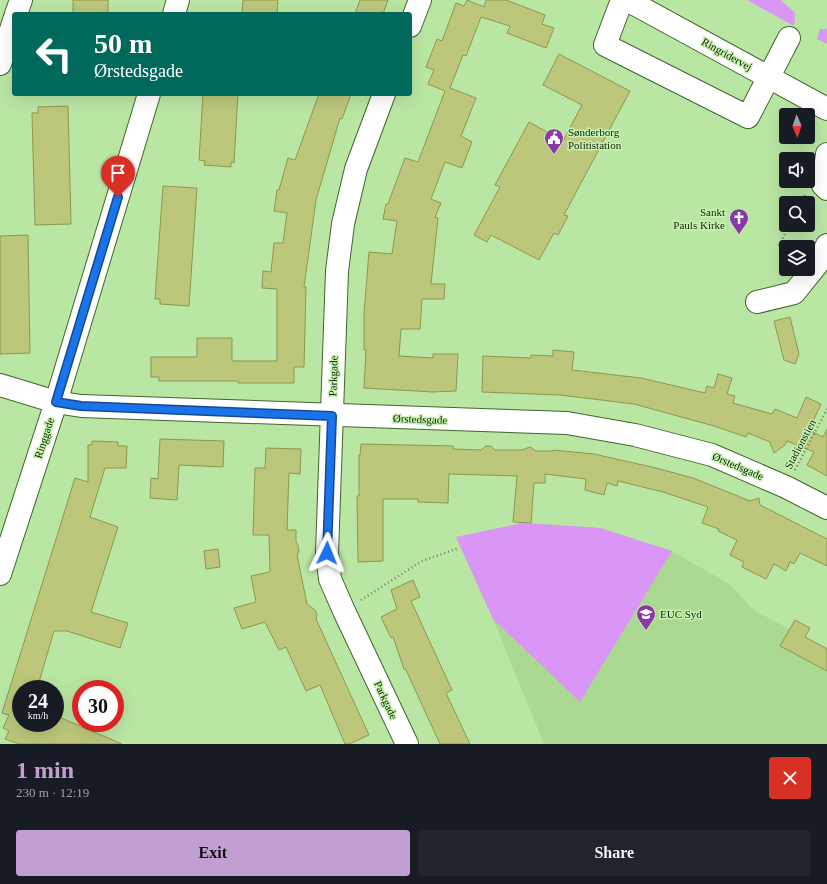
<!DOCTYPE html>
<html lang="en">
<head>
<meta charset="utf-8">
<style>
  :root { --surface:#171b24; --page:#20242c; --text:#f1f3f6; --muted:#9ea1a6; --accent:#c29fd3 }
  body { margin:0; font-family:Georgia,serif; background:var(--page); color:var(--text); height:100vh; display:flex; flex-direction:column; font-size:15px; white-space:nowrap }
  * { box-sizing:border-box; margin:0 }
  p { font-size:13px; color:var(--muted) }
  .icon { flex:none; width:22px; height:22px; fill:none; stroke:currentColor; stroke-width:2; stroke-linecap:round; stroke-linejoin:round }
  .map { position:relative; height:744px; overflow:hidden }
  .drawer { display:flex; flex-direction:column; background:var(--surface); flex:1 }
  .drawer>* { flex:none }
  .top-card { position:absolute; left:12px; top:12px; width:400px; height:84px; border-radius:4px; box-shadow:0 4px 16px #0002; background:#00695c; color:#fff; overflow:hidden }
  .needle { width:26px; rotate:178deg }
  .controls { position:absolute; left:779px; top:108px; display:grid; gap:8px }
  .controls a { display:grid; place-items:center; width:36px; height:36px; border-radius:4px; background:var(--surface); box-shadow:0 4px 16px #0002; font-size:20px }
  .speed { position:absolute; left:12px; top:680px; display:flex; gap:8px; font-size:20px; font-weight:700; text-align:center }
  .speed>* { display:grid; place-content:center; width:52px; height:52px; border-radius:50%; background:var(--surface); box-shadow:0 4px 16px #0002; line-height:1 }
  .speed small { font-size:10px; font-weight:400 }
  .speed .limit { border:6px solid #d22; background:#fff; color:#111 }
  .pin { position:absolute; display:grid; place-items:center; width:34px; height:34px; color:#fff; margin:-41px -17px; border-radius:50% 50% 50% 0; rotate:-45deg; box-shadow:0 0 4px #0007 }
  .pin .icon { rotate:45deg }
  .me { position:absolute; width:44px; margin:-22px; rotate:2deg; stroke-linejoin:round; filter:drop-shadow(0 0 3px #0008) }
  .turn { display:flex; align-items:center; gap:14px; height:84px; padding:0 16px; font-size:18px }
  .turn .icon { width:52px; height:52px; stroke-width:2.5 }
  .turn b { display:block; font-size:28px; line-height:34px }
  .round { display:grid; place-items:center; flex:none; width:42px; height:42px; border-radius:4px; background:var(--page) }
  .head { display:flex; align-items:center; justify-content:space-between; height:68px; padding:0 16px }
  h1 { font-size:24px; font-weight:700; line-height:30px; color:var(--accent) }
  .primary-button { display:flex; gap:8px; margin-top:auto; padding:8px 16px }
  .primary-button a { flex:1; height:46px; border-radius:4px; background:var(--accent); color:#111; font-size:16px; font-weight:700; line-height:46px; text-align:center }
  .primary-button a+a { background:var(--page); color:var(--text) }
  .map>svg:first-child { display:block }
</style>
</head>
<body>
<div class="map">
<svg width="827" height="744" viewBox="0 0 827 744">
  <rect width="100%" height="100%" fill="#bae6a4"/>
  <path fill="#abd992" d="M 523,523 L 600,528 L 672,551 L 729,584 L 755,611 L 827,648 L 827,744 L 544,744 L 493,619 L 456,537 Z"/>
  <path fill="#d996f6" d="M 747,0 L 781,0 L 795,13 L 794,26 Z
    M 820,29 L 827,29 L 827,44 L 817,39 Z
    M 523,523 L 600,528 L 672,551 L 580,702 L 493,619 L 456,537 Z"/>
  <path fill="#bcc77c" stroke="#8d974d" d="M 73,0 L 108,0 L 108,14 L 73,14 Z
    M 243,0 L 278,0 L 277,14 L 242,14 Z
    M 360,0 L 388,0 L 383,14 L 355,14 Z
    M 467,0 L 484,7 L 486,0 L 506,0 L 545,15 L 542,24 L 554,28 L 546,48 L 507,33 L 510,26 L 481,17 L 466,56 L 463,55 L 450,88 L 476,98 L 461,136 L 472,142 L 462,168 L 445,162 L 431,199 L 441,203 L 435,217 L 438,218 L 431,284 L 445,284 L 444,299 L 422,299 L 420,329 L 401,329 L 399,356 L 433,358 L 433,354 L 458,354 L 456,391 L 433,392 L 364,388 L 366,350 L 364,350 L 364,313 L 369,252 L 392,254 L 397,221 L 383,219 L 386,204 L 388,204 L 405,158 L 418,162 L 445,91 L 428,84 L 434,70 L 426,67 L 437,39 L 442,41 L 456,3 L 464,6 Z
    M 559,54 L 630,91 L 564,215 L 568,216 L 558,235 L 554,233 L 539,260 L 491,235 L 487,242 L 474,235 L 500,187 L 495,185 L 529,122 L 563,141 L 582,105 L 543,85 Z
    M 203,94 L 238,94 L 234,163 L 231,162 L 231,167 L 204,165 L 205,161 L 199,160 Z
    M 319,94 L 351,94 L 342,119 L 340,118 L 316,200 L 304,287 L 306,287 L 304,367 L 294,367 L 294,383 L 238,383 L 238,381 L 159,381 L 159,377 L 151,377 L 151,357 L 197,357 L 197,338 L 232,338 L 232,361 L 277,361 L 277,289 L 262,288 L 263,271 L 271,272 L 274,243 L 283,243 L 287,213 L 274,211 L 277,190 L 279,190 L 288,158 L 295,160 Z
    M 68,106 L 71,224 L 35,225 L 32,113 L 38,113 L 38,107 Z
    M 163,186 L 197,188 L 189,306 L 160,304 L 160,299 L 155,299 Z
    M 28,235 L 30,353 L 0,354 L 0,236 Z
    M 790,317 L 799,354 L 795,364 L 784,360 L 774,321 Z
    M 553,350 L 574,352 L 572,370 L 641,378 L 705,393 L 707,386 L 714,388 L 718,374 L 732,378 L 727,394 L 735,396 L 733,403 L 772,414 L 775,409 L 797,418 L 806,397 L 821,404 L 809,430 L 823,437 L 827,429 L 827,476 L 807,465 L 814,452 L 787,441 L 785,445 L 774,453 L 770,442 L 748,433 L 746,437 L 714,426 L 634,404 L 560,395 L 482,392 L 483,356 L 531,358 L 531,355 L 553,356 Z
    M 160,439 L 224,441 L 223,467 L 179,465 L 177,500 L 150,498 L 151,478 L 158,479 Z
    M 92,441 L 118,442 L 118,446 L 127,446 L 126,468 L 105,468 L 90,517 L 118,527 L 91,612 L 128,623 L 120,648 L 67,631 L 54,631 L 37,689 L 21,689 L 21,723 L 57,723 L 59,717 L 122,744 L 19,744 L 5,739 L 9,731 L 3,728 L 9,715 L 2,713 L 75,478 L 88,482 L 88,445 L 92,445 Z
    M 361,444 L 453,446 L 453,449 L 481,450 L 486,446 L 491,446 L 495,450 L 522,450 L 530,447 L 536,451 L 553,451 L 553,450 L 594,454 L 656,468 L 693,478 L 750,501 L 759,498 L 760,505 L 827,539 L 827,566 L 800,553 L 794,564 L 790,562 L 786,571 L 774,564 L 766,579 L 742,567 L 744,562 L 730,555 L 737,540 L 718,531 L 719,529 L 702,523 L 708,507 L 663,492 L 618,481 L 617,486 L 607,483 L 604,495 L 585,490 L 586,479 L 545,474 L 545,483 L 534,483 L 531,523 L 513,522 L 517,476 L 449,474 L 448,503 L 418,502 L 418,499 L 383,499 L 383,561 L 358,562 L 357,496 L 359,496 L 359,455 L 360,455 Z
    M 266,448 L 301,449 L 300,474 L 289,473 L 287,530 L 296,530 L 296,542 L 298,545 L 299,552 L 297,555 L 307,604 L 315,610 L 317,615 L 316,619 L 369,735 L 349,744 L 345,744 L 320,685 L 306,691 L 286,647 L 279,650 L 265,622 L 242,629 L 234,608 L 256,602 L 251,576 L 270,572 L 269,535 L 253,535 L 255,468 L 265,468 Z
    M 218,549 L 220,567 L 206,569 L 204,551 Z
    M 413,580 L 420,597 L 411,601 L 452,690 L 446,693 L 470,744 L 440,744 L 406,670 L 404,669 L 393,637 L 391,638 L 381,617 L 397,609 L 391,590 Z
    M 795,620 L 810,628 L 805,637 L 827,649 L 827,671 L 780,646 Z"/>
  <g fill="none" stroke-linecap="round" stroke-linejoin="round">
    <defs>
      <path id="minor" d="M 622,0 L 605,45 L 748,117 L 789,38
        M 627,0 L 827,109
        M 16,14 L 21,0
        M 174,14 L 178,0
        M 410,26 L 420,0
        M 0,64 L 14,20
        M 384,94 L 356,169 L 343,224 L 337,271 L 327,553 L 330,579 L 344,611 L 407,744
        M 827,154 L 823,185 L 827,189
        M 757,302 L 794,293 L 819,262 L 827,245
        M 0,385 L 56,402 L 81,406 L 567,423 L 635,435 L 712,455 L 786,487 L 827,508
        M 0,574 L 56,402 L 149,94"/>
    </defs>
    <use href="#minor" stroke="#406629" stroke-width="24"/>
    <path stroke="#698859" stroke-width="2.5" stroke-dasharray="1 3" stroke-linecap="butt" d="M 801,203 L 805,195
      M 786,250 L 779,245 L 790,225
      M 795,470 L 827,409
      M 361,600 L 422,561 L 459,548"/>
    <use href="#minor" stroke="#fff" stroke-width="22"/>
  </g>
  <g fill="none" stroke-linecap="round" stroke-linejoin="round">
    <defs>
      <path id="route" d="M 118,197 L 56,402 L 81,406 L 332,416 L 327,553"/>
    </defs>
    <use href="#route" stroke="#114b97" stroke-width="10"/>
    <use href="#route" stroke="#1a73e8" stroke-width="7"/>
  </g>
  <defs>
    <symbol id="civic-pin" viewBox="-11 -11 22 30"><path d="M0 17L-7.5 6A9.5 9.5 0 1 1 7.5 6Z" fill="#8938a8" stroke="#c7f3b1"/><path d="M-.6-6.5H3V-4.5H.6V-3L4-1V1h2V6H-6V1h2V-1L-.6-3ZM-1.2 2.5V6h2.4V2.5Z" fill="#fff"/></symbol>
    <symbol id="church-pin" viewBox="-11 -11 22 30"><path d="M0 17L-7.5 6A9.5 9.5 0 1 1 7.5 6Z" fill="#8938a8" stroke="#c7f3b1"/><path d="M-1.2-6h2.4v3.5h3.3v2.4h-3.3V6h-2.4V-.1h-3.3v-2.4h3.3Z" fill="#fff"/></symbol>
    <symbol id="school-pin" viewBox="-11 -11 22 30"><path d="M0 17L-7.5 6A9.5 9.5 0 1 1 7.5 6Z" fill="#8938a8" stroke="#c7f3b1"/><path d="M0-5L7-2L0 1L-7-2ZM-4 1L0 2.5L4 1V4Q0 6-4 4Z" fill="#fff"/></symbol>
  </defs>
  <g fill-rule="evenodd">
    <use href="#civic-pin" x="543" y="127" width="22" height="30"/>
    <use href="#church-pin" x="728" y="207" width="22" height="30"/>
    <use href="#school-pin" x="635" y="603" width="22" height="30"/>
  </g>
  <g text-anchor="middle" stroke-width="3" stroke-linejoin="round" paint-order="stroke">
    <g font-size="11" fill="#112007" stroke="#c7f3b1">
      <text transform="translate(727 54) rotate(29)" y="4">Ringridervej</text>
      <text transform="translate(333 376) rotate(-88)" y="4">Parkgade</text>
      <text transform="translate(420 419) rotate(2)" y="4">Ørstedsgade</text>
      <text transform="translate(44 438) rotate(-72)" y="4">Ringgade</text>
      <text transform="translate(800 444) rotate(-62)" y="4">Stadionstien</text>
      <text transform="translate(738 466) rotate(23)" y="4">Ørstedsgade</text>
      <text transform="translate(386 700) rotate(65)" y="4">Parkgade</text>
    </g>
    <g font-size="11" fill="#112007" stroke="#c7f3b1" text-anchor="start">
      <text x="568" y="136">Sønderborg<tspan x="568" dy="13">Politistation</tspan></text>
      <text x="725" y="216" text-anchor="end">Sankt<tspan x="725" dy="13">Pauls Kirke</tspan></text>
      <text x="660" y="618">EUC Syd</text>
    </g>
  </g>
</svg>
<div class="controls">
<a><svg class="needle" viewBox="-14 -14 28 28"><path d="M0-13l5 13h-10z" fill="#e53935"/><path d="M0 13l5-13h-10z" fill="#9ea1a6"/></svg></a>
<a><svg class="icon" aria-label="sound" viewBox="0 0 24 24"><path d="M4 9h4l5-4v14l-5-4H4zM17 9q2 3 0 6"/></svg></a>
<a><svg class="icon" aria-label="search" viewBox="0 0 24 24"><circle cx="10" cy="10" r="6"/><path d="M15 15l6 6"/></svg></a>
<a><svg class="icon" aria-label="layers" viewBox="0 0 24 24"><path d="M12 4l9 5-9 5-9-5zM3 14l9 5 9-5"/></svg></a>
</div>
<div class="speed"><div>24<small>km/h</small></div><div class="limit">30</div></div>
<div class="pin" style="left:118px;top:197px;background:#d93025"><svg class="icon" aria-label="arrive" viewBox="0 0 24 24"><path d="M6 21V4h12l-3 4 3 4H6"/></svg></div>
<svg class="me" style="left:327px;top:553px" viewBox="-20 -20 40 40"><path d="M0-17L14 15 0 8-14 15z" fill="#1a73e8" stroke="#fff" stroke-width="4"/></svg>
<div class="top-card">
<div class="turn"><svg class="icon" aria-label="left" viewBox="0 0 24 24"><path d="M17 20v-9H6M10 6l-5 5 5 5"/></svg><div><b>50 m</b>Ørstedsgade</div></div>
</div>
</div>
<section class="drawer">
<div class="head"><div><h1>1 min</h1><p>230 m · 12:19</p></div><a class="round" style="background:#d93025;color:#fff"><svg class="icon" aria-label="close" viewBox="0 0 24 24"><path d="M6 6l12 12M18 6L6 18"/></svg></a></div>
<div class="primary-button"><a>Exit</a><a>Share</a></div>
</section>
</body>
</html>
